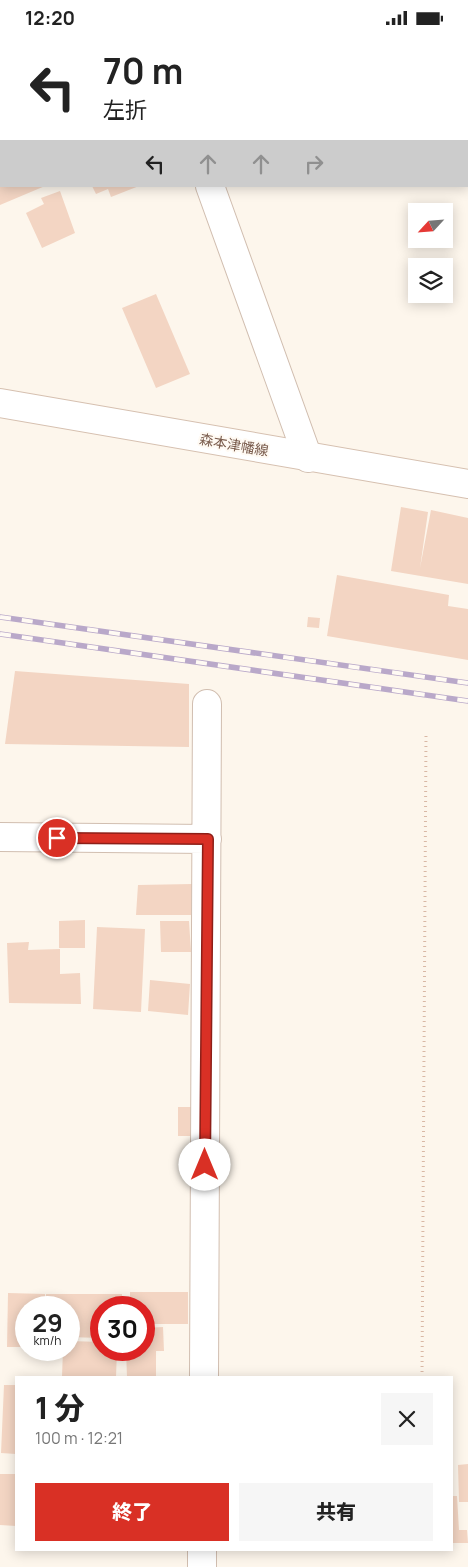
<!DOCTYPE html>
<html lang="ja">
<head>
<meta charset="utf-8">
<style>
  :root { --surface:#fff; --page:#f6f6f6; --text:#222; --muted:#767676; --accent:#d93025 }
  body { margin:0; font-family:Manrope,"Noto Sans JP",sans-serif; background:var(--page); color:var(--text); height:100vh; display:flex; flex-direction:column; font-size:19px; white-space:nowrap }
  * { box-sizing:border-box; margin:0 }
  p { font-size:16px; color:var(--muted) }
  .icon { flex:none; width:28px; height:28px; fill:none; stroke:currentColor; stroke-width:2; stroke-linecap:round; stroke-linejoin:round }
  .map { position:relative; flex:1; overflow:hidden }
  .side { position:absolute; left:15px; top:1341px; width:438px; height:175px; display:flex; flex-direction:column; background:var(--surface); border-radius:0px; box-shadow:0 2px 12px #0003 }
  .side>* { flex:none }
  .hud { position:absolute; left:0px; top:0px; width:469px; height:152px; box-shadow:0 2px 12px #0003; background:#fff; color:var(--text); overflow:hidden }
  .needle { width:32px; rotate:244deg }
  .fabs { position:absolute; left:408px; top:168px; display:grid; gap:10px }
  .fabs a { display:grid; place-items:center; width:45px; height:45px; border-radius:0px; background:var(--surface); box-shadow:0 2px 12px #0003; font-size:25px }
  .speed { position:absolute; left:15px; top:1261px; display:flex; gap:10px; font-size:25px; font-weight:700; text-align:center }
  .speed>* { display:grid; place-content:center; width:65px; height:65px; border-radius:50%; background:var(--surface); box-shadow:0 2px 12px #0003; line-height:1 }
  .speed small { font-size:12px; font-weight:400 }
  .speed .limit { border:8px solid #d22; background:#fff; color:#111 }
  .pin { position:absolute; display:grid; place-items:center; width:42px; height:42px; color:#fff; margin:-21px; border:2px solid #fff; border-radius:50%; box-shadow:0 1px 5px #0007 }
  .me { position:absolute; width:55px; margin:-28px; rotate:0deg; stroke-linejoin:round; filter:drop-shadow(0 0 4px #0008) }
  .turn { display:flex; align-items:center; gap:18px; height:105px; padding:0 20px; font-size:22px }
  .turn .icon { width:65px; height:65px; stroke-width:2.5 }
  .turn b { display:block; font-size:35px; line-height:42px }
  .lanes { display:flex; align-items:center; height:48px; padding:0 20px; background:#0003; justify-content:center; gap:25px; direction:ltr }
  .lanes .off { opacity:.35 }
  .round { display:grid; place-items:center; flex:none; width:52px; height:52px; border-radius:0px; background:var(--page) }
  .head { display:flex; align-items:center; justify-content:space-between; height:85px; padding:0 20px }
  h1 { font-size:30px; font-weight:800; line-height:38px }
  .primary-button { display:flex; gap:10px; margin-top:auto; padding:10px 20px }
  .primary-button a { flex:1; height:58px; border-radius:0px; background:var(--accent); color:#fff; font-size:20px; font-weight:800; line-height:58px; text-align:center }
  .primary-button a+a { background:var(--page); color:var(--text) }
  .status { display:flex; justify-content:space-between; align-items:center; height:35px; padding:0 25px; background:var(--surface); direction:ltr }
  .status svg { height:14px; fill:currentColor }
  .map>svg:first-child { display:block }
</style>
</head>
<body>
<div class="status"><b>12:20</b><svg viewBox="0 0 49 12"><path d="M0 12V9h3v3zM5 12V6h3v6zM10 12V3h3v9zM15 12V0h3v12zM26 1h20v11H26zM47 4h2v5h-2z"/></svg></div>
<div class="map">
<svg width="468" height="1532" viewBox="0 0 468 1532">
  <rect width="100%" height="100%" fill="#fdf6ec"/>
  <path fill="#f3d5c3" d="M 0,151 L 45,151 L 0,170 Z
    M 92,151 L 139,151 L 111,162 L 108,154 L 96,159 Z
    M 60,156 L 75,198 L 42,213 L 26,178 L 44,169 L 41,163 Z
    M 156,259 L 190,339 L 156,353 L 122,273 Z
    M 401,472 L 428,477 L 420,533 L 431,475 L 468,483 L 468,549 L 391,536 Z
    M 337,540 L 449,560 L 448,571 L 468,574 L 468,625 L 327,601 Z
    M 308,582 L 320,583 L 319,593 L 307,592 Z
    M 15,636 L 189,649 L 189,712 L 5,709 Z
    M 192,849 L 191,880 L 136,880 L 138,850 Z
    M 85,885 L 85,913 L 59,913 L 59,886 Z
    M 160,886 L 189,886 L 191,917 L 161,917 Z
    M 97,892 L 145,894 L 141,977 L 93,974 Z
    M 29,907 L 28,915 L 60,914 L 60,939 L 80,938 L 81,969 L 9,968 L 7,908 Z
    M 150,945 L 190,949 L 188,980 L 148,976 Z
    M 178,1072 L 191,1072 L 191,1101 L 178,1101 Z
    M 130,1257 L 188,1257 L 188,1289 L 144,1289 L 144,1272 L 130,1272 Z
    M 8,1258 L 45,1259 L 45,1272 L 26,1272 L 26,1312 L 7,1312 Z
    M 46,1259 L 122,1259 L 122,1272 L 101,1272 L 101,1303 L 69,1302 L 69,1272 L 46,1272 Z
    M 163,1292 L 164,1316 L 156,1316 L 156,1342 L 127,1342 L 126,1315 L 144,1315 L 144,1293 Z
    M 69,1306 L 101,1307 L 101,1315 L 117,1315 L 116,1342 L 62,1341 L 63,1315 L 69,1315 Z
    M 4,1350 L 16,1350 L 16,1419 L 1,1418 Z
    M 468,1429 L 468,1467 L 459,1467 L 458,1430 Z
    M 0,1439 L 16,1439 L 16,1491 L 0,1490 Z
    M 451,1461 L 457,1461 L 459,1495 L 467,1495 L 468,1508 L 451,1508 Z"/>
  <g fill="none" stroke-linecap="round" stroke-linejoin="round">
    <defs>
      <path id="minor" d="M 154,0 L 155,1
        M 210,151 L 308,423
        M 0,802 L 207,804
        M 204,1342 L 207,669
        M 202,1532 L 202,1515"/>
      <path id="secondary" d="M 0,368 L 468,449"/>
    </defs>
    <use href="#minor" stroke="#d1beb0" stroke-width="30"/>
    <use href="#secondary" stroke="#d6c0b0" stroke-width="30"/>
    <path stroke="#d9b8a5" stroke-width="3" stroke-dasharray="1 4" stroke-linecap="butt" d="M 422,1342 L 426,699"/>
    <use href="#minor" stroke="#fff" stroke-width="28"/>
    <use href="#secondary" stroke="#fff" stroke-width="28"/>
    <defs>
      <path id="rail" d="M 0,582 L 468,648
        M 0,599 L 468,666"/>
    </defs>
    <use href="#rail" stroke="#b9a8c9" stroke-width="5.5"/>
    <use href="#rail" stroke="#fffaf3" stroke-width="4" stroke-dasharray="11" stroke-linecap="butt"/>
  </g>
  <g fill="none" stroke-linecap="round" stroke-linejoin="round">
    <defs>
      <path id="route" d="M 57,803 L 208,804 L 205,1130"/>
    </defs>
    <use href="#route" stroke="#8d1f18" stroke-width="12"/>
    <use href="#route" stroke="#d93025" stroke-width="9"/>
  </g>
  <g text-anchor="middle" stroke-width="4" stroke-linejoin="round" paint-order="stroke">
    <g font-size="14" fill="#7a5c4d" stroke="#fffaf3">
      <text transform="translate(234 410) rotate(10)" y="5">森本津幡線</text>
    </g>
  </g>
</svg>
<div class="fabs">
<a><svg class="needle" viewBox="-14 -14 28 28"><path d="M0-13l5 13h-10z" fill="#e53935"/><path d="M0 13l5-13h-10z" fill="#767676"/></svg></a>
<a><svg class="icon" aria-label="layers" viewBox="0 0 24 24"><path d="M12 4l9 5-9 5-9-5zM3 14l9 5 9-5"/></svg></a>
</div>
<div class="speed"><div>29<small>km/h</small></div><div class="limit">30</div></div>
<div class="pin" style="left:57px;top:803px;background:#d93025"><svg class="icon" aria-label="arrive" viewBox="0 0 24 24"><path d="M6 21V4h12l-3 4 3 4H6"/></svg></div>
<svg class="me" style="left:205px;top:1130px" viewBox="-20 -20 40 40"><circle r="19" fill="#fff"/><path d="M0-13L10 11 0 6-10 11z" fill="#d93025"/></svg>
<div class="hud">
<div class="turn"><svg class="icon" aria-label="left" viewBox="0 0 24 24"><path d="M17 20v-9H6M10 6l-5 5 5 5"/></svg><div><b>70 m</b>左折</div></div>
<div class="lanes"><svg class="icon" aria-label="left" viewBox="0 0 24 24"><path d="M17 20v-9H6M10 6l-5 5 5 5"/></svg><svg class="icon off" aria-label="ahead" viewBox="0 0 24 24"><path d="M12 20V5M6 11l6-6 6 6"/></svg><svg class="icon off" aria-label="ahead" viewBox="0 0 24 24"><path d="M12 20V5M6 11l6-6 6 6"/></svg><svg class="icon off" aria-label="right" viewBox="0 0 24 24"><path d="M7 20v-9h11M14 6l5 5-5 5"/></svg></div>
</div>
<section class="side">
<div class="head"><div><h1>1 分</h1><p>100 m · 12:21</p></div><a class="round"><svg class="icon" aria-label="close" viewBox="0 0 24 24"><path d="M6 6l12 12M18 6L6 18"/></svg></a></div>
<div class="primary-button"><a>終了</a><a>共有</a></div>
</section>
</div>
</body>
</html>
